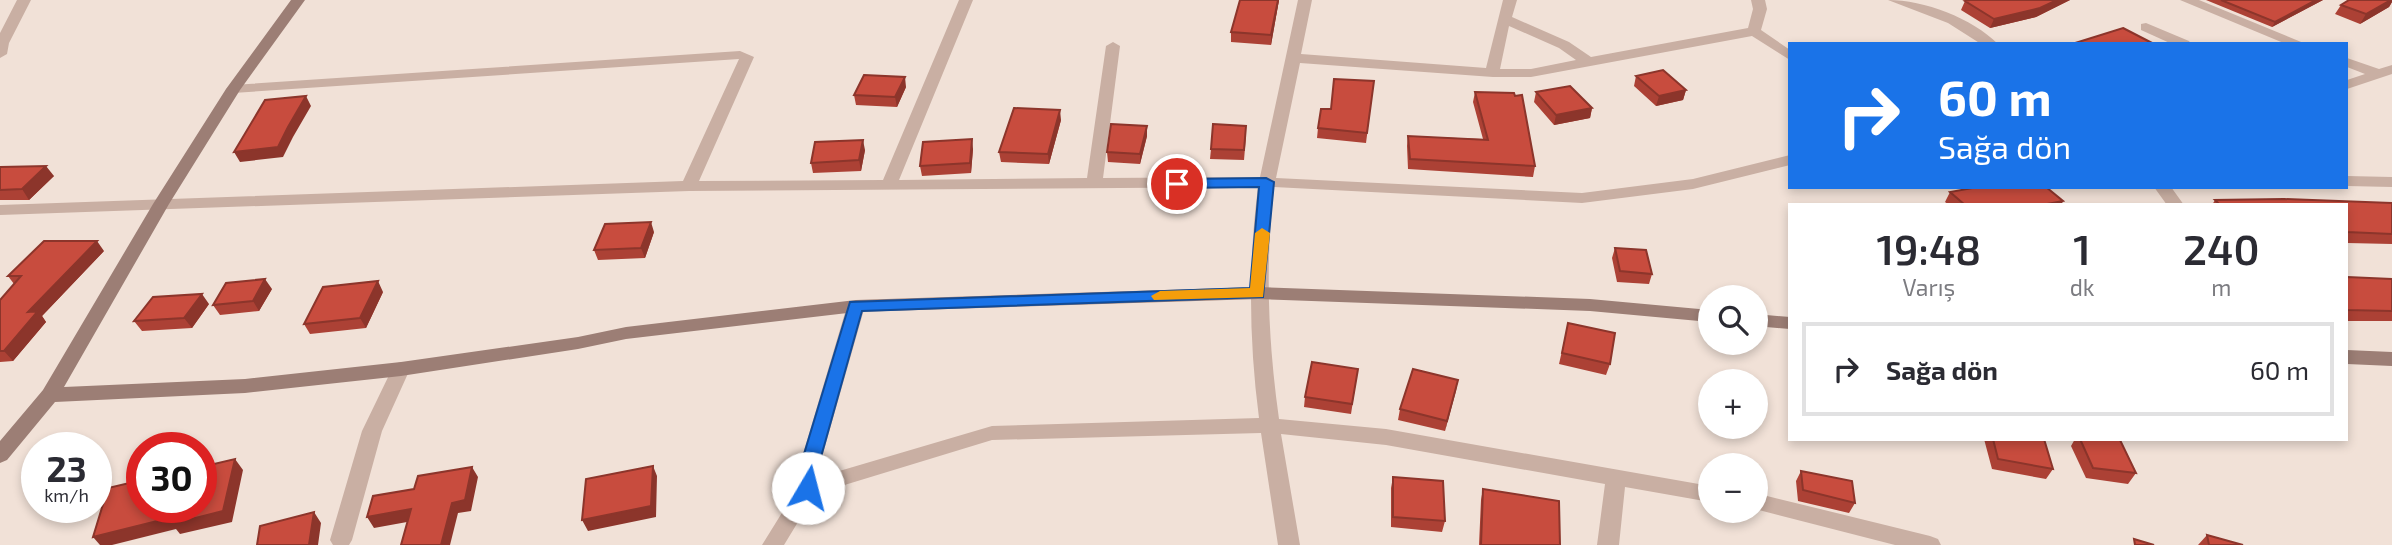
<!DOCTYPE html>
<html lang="tr">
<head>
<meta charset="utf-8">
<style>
  :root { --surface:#fff; --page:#f7f7f7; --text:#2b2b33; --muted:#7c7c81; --line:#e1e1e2 }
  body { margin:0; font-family:"Exo 2",sans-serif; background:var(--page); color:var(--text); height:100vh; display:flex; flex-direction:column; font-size:26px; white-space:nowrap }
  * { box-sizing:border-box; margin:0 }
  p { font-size:23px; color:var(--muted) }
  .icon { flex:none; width:38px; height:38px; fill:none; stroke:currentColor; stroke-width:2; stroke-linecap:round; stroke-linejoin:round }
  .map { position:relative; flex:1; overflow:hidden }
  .details { position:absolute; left:1788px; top:203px; width:560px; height:238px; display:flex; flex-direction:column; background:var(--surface); border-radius:0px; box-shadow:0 4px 10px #0003 }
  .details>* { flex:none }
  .banner { position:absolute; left:1788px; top:42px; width:560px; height:147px; border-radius:0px; box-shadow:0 4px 10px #0003; background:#1a73e8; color:#fff; overflow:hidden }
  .tools { position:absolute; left:1698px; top:285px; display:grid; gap:14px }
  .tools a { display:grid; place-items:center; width:70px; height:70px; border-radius:50%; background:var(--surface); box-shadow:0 4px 10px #0003; font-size:35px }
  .speed { position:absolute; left:21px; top:432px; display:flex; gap:14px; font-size:35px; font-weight:700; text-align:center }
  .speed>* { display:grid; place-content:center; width:91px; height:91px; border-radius:50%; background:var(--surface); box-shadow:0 4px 10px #0003; line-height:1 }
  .speed small { font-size:18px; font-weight:400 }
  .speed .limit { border:10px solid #d22; background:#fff; color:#111 }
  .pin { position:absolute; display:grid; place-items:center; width:60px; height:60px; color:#fff; margin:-30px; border:4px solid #fff; border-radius:50%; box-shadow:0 2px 7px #0007 }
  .me { position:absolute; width:77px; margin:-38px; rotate:8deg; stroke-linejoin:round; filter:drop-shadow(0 0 5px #0008) }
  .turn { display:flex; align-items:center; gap:24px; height:147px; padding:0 35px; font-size:32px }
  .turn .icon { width:91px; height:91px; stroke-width:2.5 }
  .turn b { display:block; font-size:49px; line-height:60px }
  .eta { display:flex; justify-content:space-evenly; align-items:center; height:119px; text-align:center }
  .eta b { font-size:42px; font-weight:600; line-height:49px }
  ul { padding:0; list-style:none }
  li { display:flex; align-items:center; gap:21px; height:94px; margin:0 14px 10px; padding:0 21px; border:4px solid var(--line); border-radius:0px }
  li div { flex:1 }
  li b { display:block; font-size:26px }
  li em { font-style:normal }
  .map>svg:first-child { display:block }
</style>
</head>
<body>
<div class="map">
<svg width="2392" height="545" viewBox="0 0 2392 545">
  <rect width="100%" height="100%" fill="#f1e1d7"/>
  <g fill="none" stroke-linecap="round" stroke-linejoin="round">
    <path fill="#c9afa3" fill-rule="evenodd" d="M 17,0 L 31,0 L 9,43 L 7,54 L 0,58 L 0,33 Z
      M 959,0 L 973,0 L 899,180 L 1087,178 L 1106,46 L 1113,42 L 1120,46 L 1103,178 L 1260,177 L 1298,0 L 1312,0 L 1301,54 L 1486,68 L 1503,0 L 1517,0 L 1512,17 L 1569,42 L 1591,57 L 1748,28 L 1753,9 L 1751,0 L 1765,0 L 1767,9 L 1761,30 L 1790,50 L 1790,60 L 1752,36 L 1531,77 L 1493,77 L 1300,63 L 1276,178 L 1582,193 L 1693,179 L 1790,155 L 1790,165 L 1693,189 L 1582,203 L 1274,187 C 1265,265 1268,341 1279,419 L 1386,429 L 1710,486 L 1710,502 L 1625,487 L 1619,545 L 1597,545 L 1605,484 L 1386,445 L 1281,434 L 1300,545 L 1278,545 L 1261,433 L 992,440 L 815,494 L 784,545 L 762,545 L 798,487 L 800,464 L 847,306 L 856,300 L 865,306 L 820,464 L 819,477 L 992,426 L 1259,418 C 1249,341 1248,264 1258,187 L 689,191 L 0,215 L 0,205 L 683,181 L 739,59 L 233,93 L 226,89 L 233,85 L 740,51 L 754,57 L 699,181 L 883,180 ZM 1509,26 L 1559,48 L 1576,60 L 1531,69 L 1500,69 Z
      M 1888,0 C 1924,0 1972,18 1998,44 L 1981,44 L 1948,23 Z
      M 2180,0 L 2199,0 L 2306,44 L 2286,44 Z
      M 2146,23 L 2189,41 L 2191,44 L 2172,44 L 2141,30 L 2141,24 Z
      M 2347,58 L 2379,69 L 2392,65 L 2392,74 L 2347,89 L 2347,80 L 2365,74 L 2347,67 Z
      M 2347,176 L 2392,177 L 2392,187 L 2347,186 Z
      M 2154,187 L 2171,187 L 2184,205 L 2167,205 Z
      M 401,362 L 408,364 L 410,369 L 382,431 L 352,540 L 349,545 L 333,545 L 330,540 L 362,431 L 392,369 L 394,364 Z
      M 1755,493 L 1930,536 L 1938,539 L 1941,545 L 1895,545 L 1755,509 Z"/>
    <path fill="#9c7e75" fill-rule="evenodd" d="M 291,0 L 305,0 L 240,90 L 169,204 L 64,387 L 245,379 L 401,362 L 578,337 L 626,327 L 856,300 L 1258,287 L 1590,299 L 1710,310 L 1710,322 L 1590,311 L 1258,299 L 856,312 L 626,339 L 578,349 L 401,376 L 245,393 L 55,402 L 7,460 L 0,463 L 0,441 L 43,390 L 153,204 L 226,89 Z
      M 1755,314 L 1790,317 L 1790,329 L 1755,326 Z
      M 2347,350 L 2392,352 L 2392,366 L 2347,364 Z"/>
  </g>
  <path fill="#ac4135" d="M 1279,0 L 1271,45 L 1231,42 L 1231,32 Z
    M 1970,0 L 2070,0 L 2036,17 L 1990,28 L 1961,10 L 1965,1 Z
    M 2206,0 L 2323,0 L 2272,27 Z
    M 2392,0 L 2392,2 L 2389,7 L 2360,24 L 2335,14 L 2341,5 Z
    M 1636,76 L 1686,90 L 1683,100 L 1656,106 L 1634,86 Z
    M 1374,81 L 1366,143 L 1317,138 L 1318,128 Z
    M 906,87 L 897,107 L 856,105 L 854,95 Z
    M 1475,92 L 1535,166 L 1533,177 L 1408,169 L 1407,146 L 1408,136 L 1483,139 L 1473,102 Z
    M 1536,92 L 1592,108 L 1590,118 L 1554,125 L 1534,102 Z
    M 1061,120 L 1049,164 L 1001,162 L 999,152 Z
    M 1147,126 L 1147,136 L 1140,164 L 1108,162 L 1107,152 Z
    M 1246,136 L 1244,160 L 1210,159 L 1211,149 Z
    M 973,149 L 971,173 L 922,176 L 920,166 Z
    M 865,150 L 861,171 L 813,173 L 811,163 Z
    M 0,167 L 54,176 L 29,200 L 0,200 Z
    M 1950,192 L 2063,201 L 2061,205 L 1949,205 L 1945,202 Z
    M 2215,200 L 2392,203 L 2392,244 L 2347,243 L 2347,205 L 2212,205 Z
    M 654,232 L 645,258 L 598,260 L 594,250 Z
    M 1615,248 L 1652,274 L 1649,284 L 1617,282 L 1612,258 Z
    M 104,251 L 42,316 L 46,322 L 13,361 L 0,362 L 0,300 L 14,284 L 8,276 Z
    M 2347,277 L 2392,279 L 2392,321 L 2347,321 Z
    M 272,289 L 259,311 L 220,315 L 213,305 Z
    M 383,292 L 366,328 L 310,334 L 304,324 Z
    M 209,304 L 192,328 L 142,331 L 134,321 Z
    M 1566,333 L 1610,364 L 1606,375 L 1559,364 Z
    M 1358,369 L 1351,414 L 1304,407 L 1305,397 Z
    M 1458,380 L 1445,431 L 1398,420 L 1400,409 Z
    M 1984,439 L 2044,439 L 2053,469 L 2046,479 L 1992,469 Z
    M 2075,439 L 2114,439 L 2136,473 L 2128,484 L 2086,478 L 2071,446 Z
    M 1801,471 L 1855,503 L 1849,513 L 1798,501 L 1796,481 Z
    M 1393,477 L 1445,521 L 1442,532 L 1391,527 L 1391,488 Z
    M 1483,489 L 1560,545 L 1479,545 L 1481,500 Z
    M 2207,535 L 2243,545 L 2198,545 Z"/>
  <path fill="#8c352b" d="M 1278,0 L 1279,0 L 1271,45 L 1271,35 Z
    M 2057,0 L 2070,0 L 2036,17 L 1990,28 L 1994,19 Z
    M 2316,0 L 2323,0 L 2272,27 L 2275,22 Z
    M 2392,0 L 2392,2 L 2389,7 L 2360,24 L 2366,14 Z
    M 905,77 L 906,87 L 897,107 L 895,97 Z
    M 1686,90 L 1683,100 L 1656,106 L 1659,96 Z
    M 306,96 L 311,106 L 293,137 L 283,157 L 240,162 L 234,152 L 288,127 Z
    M 1592,108 L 1590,118 L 1554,125 L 1556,115 Z
    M 1060,110 L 1061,120 L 1049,164 L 1048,154 Z
    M 1147,126 L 1147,136 L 1140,164 L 1140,154 Z
    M 972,139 L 973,149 L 971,173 L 970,163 Z
    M 863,140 L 865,150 L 861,171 L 859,160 Z
    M 46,166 L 54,176 L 29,200 L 22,189 Z
    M 2063,201 L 2061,205 L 2042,205 Z
    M 651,222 L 654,232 L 645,258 L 641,248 Z
    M 97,241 L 104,251 L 42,316 L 46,322 L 13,361 L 4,351 L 28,312 Z
    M 265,279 L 272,289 L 259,311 L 253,301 Z
    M 378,281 L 383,292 L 366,328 L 360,318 Z
    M 202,294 L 209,304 L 192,328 L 184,318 Z
    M 1458,380 L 1456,391 L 1445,431 L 1447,421 Z
    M 235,459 L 243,470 L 232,522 L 180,534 L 176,529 L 112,545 L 100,545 L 93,537 L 173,517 Z
    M 653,466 L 657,476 L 656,517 L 588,531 L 582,520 Z
    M 472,467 L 478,477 L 471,511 L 458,513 L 450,545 L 440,545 L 452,503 Z
    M 411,509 L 418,520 L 374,528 L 367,517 Z
    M 314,512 L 321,523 L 318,545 L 309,545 Z"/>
  <path fill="#c84c3e" stroke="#8c352b" stroke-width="2" d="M 1240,0 L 1278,0 L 1271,35 L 1231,32 Z
    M 1970,0 L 2057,0 L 2040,8 L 1994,19 L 1965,1 Z
    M 2221,0 L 2316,0 L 2275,22 Z
    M 2349,0 L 2391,0 L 2366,14 L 2341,5 Z
    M 2123,28 L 2154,44 L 2072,44 Z
    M 1663,70 L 1686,90 L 1659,96 L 1636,76 Z
    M 864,75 L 905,77 L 895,97 L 854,95 Z
    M 1334,79 L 1374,81 L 1367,133 L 1318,128 L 1321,109 L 1331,109 Z
    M 1570,86 L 1592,108 L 1556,115 L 1536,92 Z
    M 1475,92 L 1514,93 L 1515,96 L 1522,95 L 1535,166 L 1410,159 L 1408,136 L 1488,140 Z
    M 306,96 L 288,127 L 278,147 L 234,152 L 265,100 Z
    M 1014,108 L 1060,110 L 1048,154 L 999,152 Z
    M 1111,124 L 1147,126 L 1140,154 L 1107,152 Z
    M 1213,124 L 1246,126 L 1244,150 L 1211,149 Z
    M 972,139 L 970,163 L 920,166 L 923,142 Z
    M 863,140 L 859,160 L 811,163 L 815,142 Z
    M 46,166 L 22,189 L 0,190 L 0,167 Z
    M 1978,187 L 2046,187 L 2063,201 L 2042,205 L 1965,205 L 1950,192 Z
    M 2284,199 L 2392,203 L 2392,234 L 2347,232 L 2347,205 L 2220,205 L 2215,200 Z
    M 651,222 L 641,248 L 594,250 L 605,224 Z
    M 44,241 L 97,241 L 28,312 L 38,311 L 4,351 L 0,351 L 0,300 L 21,276 L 8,276 Z
    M 1615,248 L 1646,250 L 1652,274 L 1620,271 Z
    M 2347,277 L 2392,279 L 2392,311 L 2347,310 Z
    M 265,279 L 253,301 L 213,305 L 226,283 Z
    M 378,281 L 360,318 L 304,324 L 323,287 Z
    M 202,294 L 184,318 L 134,321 L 153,297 Z
    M 1568,323 L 1615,333 L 1610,364 L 1562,353 Z
    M 1312,362 L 1358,369 L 1352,404 L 1305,397 Z
    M 1413,369 L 1458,380 L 1447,421 L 1400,409 Z
    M 1993,439 L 2044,439 L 2053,469 L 1998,459 Z
    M 2080,439 L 2120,440 L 2136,473 L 2093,468 Z
    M 235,459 L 223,511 L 172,524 L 173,517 L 93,537 L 108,488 L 142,480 L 142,508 L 201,508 L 201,467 Z
    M 653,466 L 651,506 L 582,520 L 586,479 Z
    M 472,467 L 465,500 L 452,503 L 441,545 L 401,545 L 411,509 L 367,517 L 373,496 L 414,489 L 418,476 Z
    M 1801,471 L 1852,481 L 1855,503 L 1803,490 Z
    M 1393,477 L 1443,481 L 1445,521 L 1393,517 Z
    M 1483,489 L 1559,501 L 1560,545 L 1481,545 Z
    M 314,512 L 309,545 L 257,545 L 260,526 Z
    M 2207,535 L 2243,545 L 2209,545 Z
    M 2134,539 L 2154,545 L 2135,545 Z"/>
  <path fill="#1a73e8" stroke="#114b97" stroke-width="2" d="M 1266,178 L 1274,182 L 1263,297 L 862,311 L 819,464 L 815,494 L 808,496 L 801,494 L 799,488 L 801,464 L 850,302 L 1250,288 L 1259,187 L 1177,188 L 1170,184 L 1177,179 Z"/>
  <path fill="#f59e0b" d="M 1262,228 L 1270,233 L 1263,297 L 1154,300 L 1151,296 L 1160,291 L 1250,288 L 1255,233 Z"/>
</svg>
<div class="tools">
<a><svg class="icon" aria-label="search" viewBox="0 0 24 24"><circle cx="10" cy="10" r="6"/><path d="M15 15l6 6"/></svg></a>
<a>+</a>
<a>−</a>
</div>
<div class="speed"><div>23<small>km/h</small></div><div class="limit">30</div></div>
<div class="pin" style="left:1177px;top:184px;background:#d93025"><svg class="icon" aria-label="arrive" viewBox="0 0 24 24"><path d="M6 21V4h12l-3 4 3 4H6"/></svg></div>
<svg class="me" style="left:808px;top:488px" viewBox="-20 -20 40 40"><circle r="19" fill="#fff"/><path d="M0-13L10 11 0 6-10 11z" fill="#1a73e8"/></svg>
<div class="banner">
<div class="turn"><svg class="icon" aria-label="right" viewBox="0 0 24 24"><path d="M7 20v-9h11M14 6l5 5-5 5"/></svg><div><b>60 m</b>Sağa dön</div></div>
</div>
<section class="details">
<div class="eta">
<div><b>19:48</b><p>Varış</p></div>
<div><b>1</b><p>dk</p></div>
<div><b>240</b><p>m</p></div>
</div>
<ul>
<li><svg class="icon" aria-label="right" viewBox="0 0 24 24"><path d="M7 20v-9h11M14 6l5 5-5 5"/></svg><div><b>Sağa dön</b></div><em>60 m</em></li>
</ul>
</section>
</div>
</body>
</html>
